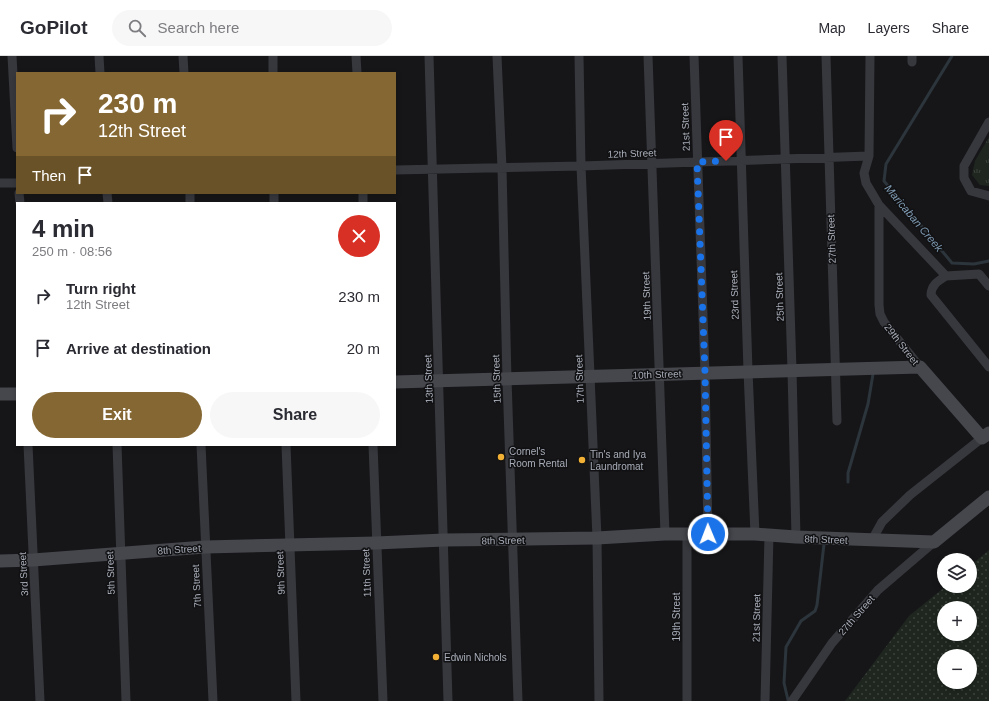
<!DOCTYPE html>
<html lang="en">
<head>
<meta charset="utf-8">
<style>
  :root { --surface:#fff; --page:#f7f7f7; --text:#2b2b33; --muted:#7c7c81; --line:#e1e1e2; --accent:#856733 }
  body { margin:0; font-family:Arial,sans-serif; background:var(--page); color:var(--text); height:100vh; display:flex; flex-direction:column; font-size:15px; white-space:nowrap }
  * { box-sizing:border-box; margin:0 }
  p { font-size:13px; color:var(--muted) }
  .icon { flex:none; width:22px; height:22px; fill:none; stroke:currentColor; stroke-width:2; stroke-linecap:round; stroke-linejoin:round }
  .map { position:relative; flex:1; overflow:hidden }
  .sheet { position:absolute; left:16px; top:146px; width:380px; height:244px; display:flex; flex-direction:column; background:var(--surface); border-radius:0px; box-shadow:0 2px 6px #0003 }
  .sheet>* { flex:none }
  .guide { position:absolute; left:16px; top:16px; width:380px; height:122px; border-radius:0px; box-shadow:0 2px 6px #0003; background:#856733; color:#fff; overflow:hidden }
  .controls { position:absolute; left:937px; top:497px; display:grid; gap:8px }
  .controls a { display:grid; place-items:center; width:40px; height:40px; border-radius:50%; background:var(--surface); box-shadow:0 2px 6px #0003; font-size:20px }
  .pin { position:absolute; display:grid; place-items:center; width:34px; height:34px; color:#fff; margin:-41px -17px; border-radius:50% 50% 50% 0; rotate:-45deg; box-shadow:0 0 4px #0007 }
  .pin .icon { rotate:45deg }
  .me { position:absolute; width:44px; margin:-22px; rotate:359deg; stroke-linejoin:round; filter:drop-shadow(0 0 3px #0008) }
  .turn { display:flex; align-items:center; gap:14px; height:84px; padding:0 16px; font-size:18px }
  .turn .icon { width:52px; height:52px; stroke-width:2.5 }
  .turn b { display:block; font-size:28px; line-height:34px }
  .then { display:flex; align-items:center; height:38px; padding:0 16px; background:#0003; gap:8px; font-size:15px }
  .round { display:grid; place-items:center; flex:none; width:42px; height:42px; border-radius:21px; background:var(--page) }
  .overview { display:flex; align-items:center; justify-content:space-between; height:68px; padding:0 16px }
  h1 { font-size:24px; font-weight:800; line-height:30px }
  .action { display:flex; gap:8px; margin-top:auto; padding:8px 16px }
  .action a { flex:1; height:46px; border-radius:24px; background:var(--accent); color:#fff; font-size:16px; font-weight:800; line-height:46px; text-align:center }
  .action a+a { background:var(--page); color:var(--text) }
  ul { padding:0; list-style:none }
  li { display:flex; align-items:center; gap:12px; height:52px; padding:0 16px }
  li div { flex:1 }
  li b { display:block; font-size:15px }
  li em { font-style:normal }
  header { display:flex; align-items:center; gap:24px; box-sizing:border-box; height:56px; padding:0 20px; background:var(--surface); border-bottom:1px solid var(--line) }
  header strong { font-size:19px }
  nav { display:flex; gap:22px; margin-inline-start:auto; font-size:14px }
  .search { width:280px; height:36px; background:var(--page); display:flex; align-items:center; gap:10px; box-sizing:border-box; padding:0 14px; border-radius:22px; color:var(--muted); font-size:15px }
  .map>svg:first-child { display:block }
</style>
</head>
<body>
<header>
<strong>GoPilot</strong>
<div class="search"><svg class="icon" aria-label="search" viewBox="0 0 24 24"><circle cx="10" cy="10" r="6"/><path d="M15 15l6 6"/></svg>Search here</div>
<nav><a>Map</a><a>Layers</a><a>Share</a></nav>
</header>
<div class="map">
<svg width="989" height="645" viewBox="0 0 989 645">
  <defs>
    <pattern id="grass-dots" width="8" height="8" patternUnits="userSpaceOnUse"><rect width="8" height="8" fill="#1e261f"/><path d="M2 2h.1M6 6h.1" fill="none" stroke="#3c433d" stroke-width="1.8" stroke-linecap="round"/></pattern>
    <pattern id="park-tufts" width="24" height="20" patternUnits="userSpaceOnUse"><rect width="24" height="20" fill="#1e261f"/><path d="M3 7l-1-3M5 7V3M7 7l1-3M15 17l-1-3M17 17v-4M19 17l1-3" fill="none" stroke="#3c433d"/></pattern>
  </defs>
  <rect width="100%" height="100%" fill="#161618"/>
  <path fill="url(#grass-dots)" fill-rule="evenodd" d="M 989,494 L 989,645 L 845,645 L 909,560 L 946,530 L 970,530 L 970,510 ZM 944,552 L 970,552 L 970,578 L 944,578 ZM 944,600 L 970,600 L 970,626 L 944,626 Z"/>
  <path fill="url(#park-tufts)" d="M 989,81 L 989,130 L 980,129 L 972,119 L 975,105 Z"/>
  <g fill="none" stroke-linecap="round" stroke-linejoin="round">
    <path stroke="#2c353c" stroke-width="3" d="M 952,0 L 886,108 L 884,125 L 952,207 L 974,208 L 989,205
      M 848,426 L 848,417 L 868,348 L 873,318
      M 788,644 L 784,627 L 786,591 L 801,565 L 815,555 L 817,549 L 824,488"/>
    <path stroke="#37383d" stroke-width="9" d="M 12,0 L 17,92
      M 99,0 L 100,17
      M 183,0 L 184,17
      M 356,0 L 357,17
      M 429,0 L 448,645
      M 497,0 L 502,112 L 507,323 L 518,645
      M 579,0 L 581,110 L 597,482 L 599,645
      M 648,0 L 665,478
      M 694,0 L 705,317 L 708,478
      M 738,0 L 748,315 L 755,478
      M 782,0 L 792,314 L 796,481
      M 826,0 L 837,365
      M 870,0 L 869,100 L 864,117 L 866,127 L 879,149 L 946,220 L 979,218 L 989,230
      M 912,0 L 912,6
      M 273,17 L 273,0
      M 989,66 L 964,110 L 964,122 L 971,135 L 989,140
      M 395,114 L 581,110 L 869,100
      M 0,127 L 17,127
      M 19,137 L 20,147
      M 107,137 L 108,147
      M 190,137 L 190,147
      M 274,137 L 274,147
      M 363,137 L 363,147
      M 879,149 L 879,249 L 880,258 L 884,266 L 920,311
      M 946,220 C 938,225 931,229 931,239 L 989,311
      M 28,389 L 40,645
      M 117,389 L 126,645
      M 201,389 L 213,645
      M 286,389 L 296,645
      M 373,389 L 383,645
      M 687,478 L 687,645
      M 872,484 L 882,466 L 910,439 L 982,382
      M 765,645 L 769,479
      M 792,645 L 832,587 L 878,534 L 934,486"/>
    <path stroke="#45474d" stroke-width="13" d="M 395,326 L 920,311 L 982,382 L 989,377
      M 0,338 L 17,338
      M 0,505 L 33,504 L 205,491 L 376,487 L 444,484 L 597,482 L 665,478 L 755,478 L 796,481 L 934,486 L 989,441"/>
  </g>
  <g fill="none" stroke-linecap="round" stroke-linejoin="round">
    <path stroke="#1a73e8" stroke-width="7" stroke-dasharray="0 12.6" d="M 708,478 L 705,317 L 697,106 L 726,105"/>
  </g>
  <g fill="#f2b134" stroke="#111113" stroke-width="1.5">
    <circle cx="501" cy="401" r="4"/>
    <circle cx="582" cy="404" r="4"/>
    <circle cx="436" cy="601" r="4"/>
  </g>
  <g text-anchor="middle" stroke-width="3" stroke-linejoin="round" paint-order="stroke">
    <g font-size="10" fill="#a8adb8" stroke="#111113">
      <text transform="translate(685 71) rotate(-92)" y="4">21st Street</text>
      <text transform="translate(632 97) rotate(-2)" y="4">12th Street</text>
      <text transform="translate(831 183) rotate(-92)" y="4">27th Street</text>
      <text transform="translate(734 239) rotate(-92)" y="4">23rd Street</text>
      <text transform="translate(646 240) rotate(-92)" y="4">19th Street</text>
      <text transform="translate(779 241) rotate(-92)" y="4">25th Street</text>
      <text transform="translate(902 288) rotate(52)" y="4">29th Street</text>
      <text transform="translate(657 318) rotate(-2)" y="4">10th Street</text>
      <text transform="translate(428 323) rotate(-92)" y="4">13th Street</text>
      <text transform="translate(496 323) rotate(-92)" y="4">15th Street</text>
      <text transform="translate(579 323) rotate(-92)" y="4">17th Street</text>
      <text transform="translate(826 483) rotate(2)" y="4">8th Street</text>
      <text transform="translate(503 484) rotate(-1)" y="4">8th Street</text>
      <text transform="translate(179 493) rotate(-4)" y="4">8th Street</text>
      <text transform="translate(110 517) rotate(-92)" y="4">5th Street</text>
      <text transform="translate(280 517) rotate(-92)" y="4">9th Street</text>
      <text transform="translate(366 517) rotate(-92)" y="4">11th Street</text>
      <text transform="translate(23 518) rotate(-93)" y="4">3rd Street</text>
      <text transform="translate(196 530) rotate(-93)" y="4">7th Street</text>
      <text transform="translate(856 559) rotate(-49)" y="4">27th Street</text>
      <text transform="translate(676 561) rotate(-90)" y="4">19th Street</text>
      <text transform="translate(756 562) rotate(-89)" y="4">21st Street</text>
    </g>
    <g font-size="10" fill="#a8adb8" stroke="#111113" text-anchor="start">
      <text x="509" y="399">Cornel's<tspan x="509" dy="12">Room Rental</tspan></text>
      <text x="590" y="402">Tin's and Iya<tspan x="590" dy="12">Laundromat</tspan></text>
      <text x="444" y="605">Edwin Nichols</text>
    </g>
    <g font-size="11" font-style="italic" fill="#7f9bb3" stroke="#111113">
      <text transform="translate(914 162) rotate(50)" y="4">Maricaban Creek</text>
    </g>
  </g>
</svg>
<div class="controls">
<a><svg class="icon" aria-label="layers" viewBox="0 0 24 24"><path d="M12 4l9 5-9 5-9-5zM3 14l9 5 9-5"/></svg></a>
<a>+</a>
<a>−</a>
</div>
<div class="pin" style="left:726px;top:105px;background:#d93025"><svg class="icon" aria-label="arrive" viewBox="0 0 24 24"><path d="M6 21V4h12l-3 4 3 4H6"/></svg></div>
<svg class="me" style="left:708px;top:478px" viewBox="-20 -20 40 40"><circle r="17" fill="#1a73e8" stroke="#fff" stroke-width="3"/><path d="M0-11L8 9 0 5-8 9z" fill="#fff"/></svg>
<div class="guide">
<div class="turn"><svg class="icon" aria-label="right" viewBox="0 0 24 24"><path d="M7 20v-9h11M14 6l5 5-5 5"/></svg><div><b>230 m</b>12th Street</div></div>
<div class="then">Then<svg class="icon" aria-label="arrive" viewBox="0 0 24 24"><path d="M6 21V4h12l-3 4 3 4H6"/></svg></div>
</div>
<section class="sheet">
<div class="overview"><div><h1>4 min</h1><p>250 m · 08:56</p></div><a class="round" style="background:#d93025;color:#fff"><svg class="icon" aria-label="close" viewBox="0 0 24 24"><path d="M6 6l12 12M18 6L6 18"/></svg></a></div>
<ul>
<li><svg class="icon" aria-label="right" viewBox="0 0 24 24"><path d="M7 20v-9h11M14 6l5 5-5 5"/></svg><div><b>Turn right</b><p>12th Street</p></div><em>230 m</em></li>
<li><svg class="icon" aria-label="arrive" viewBox="0 0 24 24"><path d="M6 21V4h12l-3 4 3 4H6"/></svg><div><b>Arrive at destination</b></div><em>20 m</em></li>
</ul>
<div class="action"><a>Exit</a><a>Share</a></div>
</section>
</div>
</body>
</html>
